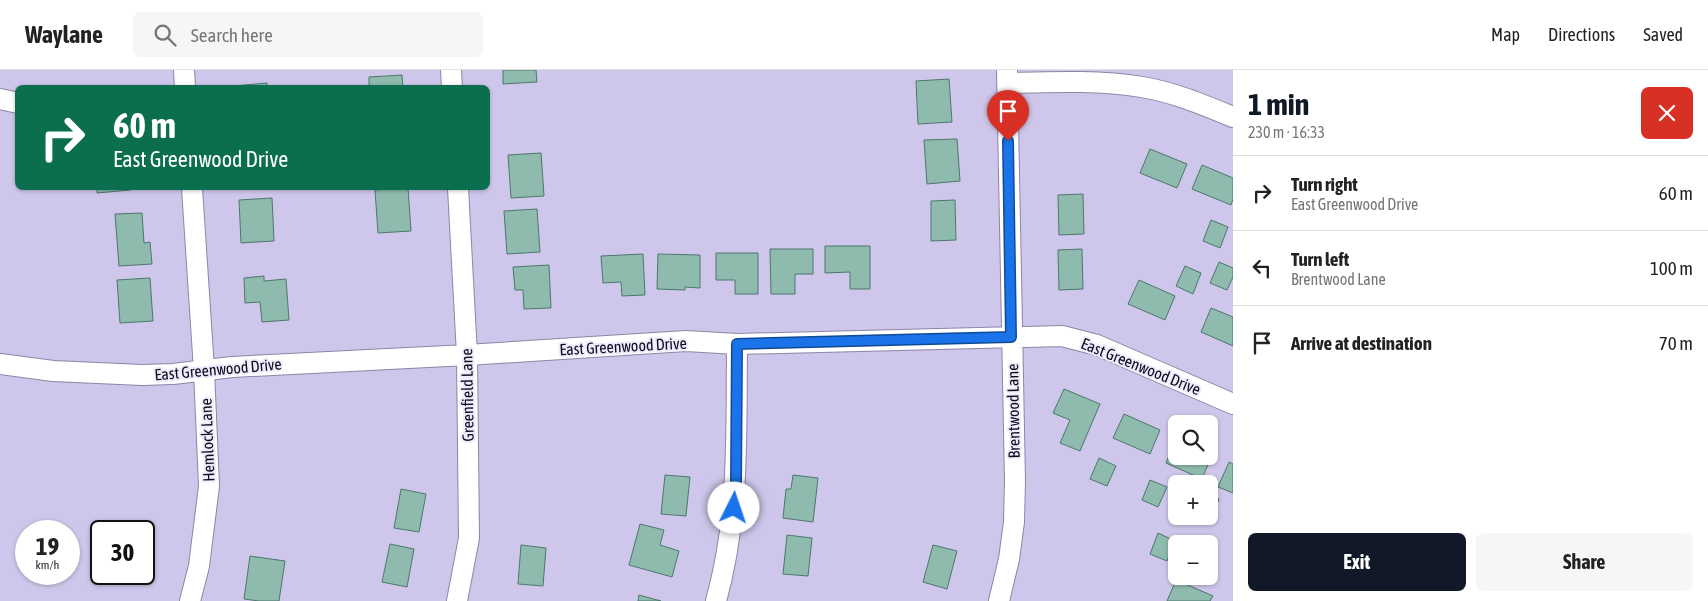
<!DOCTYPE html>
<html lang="en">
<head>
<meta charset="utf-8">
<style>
  :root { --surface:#fff; --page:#f6f6f6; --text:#222; --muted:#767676; --line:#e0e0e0; --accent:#111827 }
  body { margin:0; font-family:"Asap Condensed",sans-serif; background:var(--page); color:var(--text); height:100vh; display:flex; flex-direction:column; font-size:19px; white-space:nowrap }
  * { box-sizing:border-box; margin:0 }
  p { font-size:16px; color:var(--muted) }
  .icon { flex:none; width:28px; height:28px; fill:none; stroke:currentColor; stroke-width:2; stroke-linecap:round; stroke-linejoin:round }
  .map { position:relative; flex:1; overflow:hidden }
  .panel { display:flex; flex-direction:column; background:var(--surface); width:475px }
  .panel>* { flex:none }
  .guide { position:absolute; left:15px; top:15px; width:475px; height:105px; border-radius:8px; box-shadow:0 1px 4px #0004; background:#0b6e4f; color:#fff; overflow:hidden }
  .tools { position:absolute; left:1168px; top:345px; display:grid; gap:10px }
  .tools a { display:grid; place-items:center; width:50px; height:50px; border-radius:8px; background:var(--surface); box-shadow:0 1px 4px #0004; font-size:25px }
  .speed { position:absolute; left:15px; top:450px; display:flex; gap:10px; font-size:25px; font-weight:700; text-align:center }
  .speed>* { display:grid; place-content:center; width:65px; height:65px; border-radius:50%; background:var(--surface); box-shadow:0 1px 4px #0004; line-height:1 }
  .speed small { font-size:12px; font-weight:400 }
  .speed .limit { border:2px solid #111; border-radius:8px; background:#fff; color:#111 }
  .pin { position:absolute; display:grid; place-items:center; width:42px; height:42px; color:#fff; margin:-51px -21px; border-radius:50% 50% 50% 0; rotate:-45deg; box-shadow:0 0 5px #0007 }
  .pin .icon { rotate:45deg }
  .me { position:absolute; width:55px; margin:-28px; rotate:4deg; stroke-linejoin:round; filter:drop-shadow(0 0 4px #0008) }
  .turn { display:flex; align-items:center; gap:18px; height:105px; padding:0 15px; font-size:22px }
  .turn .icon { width:65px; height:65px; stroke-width:2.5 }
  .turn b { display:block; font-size:35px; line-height:42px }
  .round { display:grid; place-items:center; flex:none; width:52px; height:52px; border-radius:8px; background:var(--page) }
  .head { display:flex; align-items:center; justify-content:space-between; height:85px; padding:0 15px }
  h1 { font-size:30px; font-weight:700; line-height:38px; color:var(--accent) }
  .button { display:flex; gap:10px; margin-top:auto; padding:10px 15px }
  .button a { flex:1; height:58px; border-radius:8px; background:var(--accent); color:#fff; font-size:20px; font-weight:700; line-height:58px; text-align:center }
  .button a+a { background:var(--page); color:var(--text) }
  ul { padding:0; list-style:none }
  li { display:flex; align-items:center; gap:15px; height:75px; padding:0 15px; border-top:1px solid var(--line) }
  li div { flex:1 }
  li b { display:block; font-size:19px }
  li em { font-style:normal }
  header { display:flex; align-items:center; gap:30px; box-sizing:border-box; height:70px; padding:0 25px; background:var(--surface); border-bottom:1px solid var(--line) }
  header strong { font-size:24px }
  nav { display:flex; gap:28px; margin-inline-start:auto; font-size:18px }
  .search { width:350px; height:45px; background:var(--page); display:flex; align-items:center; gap:12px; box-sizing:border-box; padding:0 18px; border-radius:8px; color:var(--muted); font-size:19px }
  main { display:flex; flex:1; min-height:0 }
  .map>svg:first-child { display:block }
</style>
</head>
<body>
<header>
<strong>Waylane</strong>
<div class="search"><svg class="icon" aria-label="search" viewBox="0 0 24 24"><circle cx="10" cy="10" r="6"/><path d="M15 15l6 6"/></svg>Search here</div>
<nav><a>Map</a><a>Directions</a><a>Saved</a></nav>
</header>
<main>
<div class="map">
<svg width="1233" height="531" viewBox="0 0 1233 531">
  <rect width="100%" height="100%" fill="#cfc7eb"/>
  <path fill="#8fbbaf" stroke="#4c776c" d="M 503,0 L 536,0 L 537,12 L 503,14 Z
    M 402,5 L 403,18 L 369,18 L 369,7 Z
    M 949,9 L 952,52 L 918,54 L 916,11 Z
    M 267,13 L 267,18 L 234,18 L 234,16 Z
    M 957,69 L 960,111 L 927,114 L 924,70 Z
    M 1150,79 L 1187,94 L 1177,118 L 1140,103 Z
    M 541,83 L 544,126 L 511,128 L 508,85 Z
    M 1202,95 L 1233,108 L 1233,129 L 1231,135 L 1192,119 Z
    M 97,118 L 130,118 L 130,120 L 97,123 Z
    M 408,118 L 411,161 L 378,163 L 375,120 Z
    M 1083,124 L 1084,164 L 1059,165 L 1058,125 Z
    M 272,128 L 274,171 L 241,173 L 239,130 Z
    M 955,130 L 956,170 L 931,171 L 931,131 Z
    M 537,139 L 540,182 L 507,184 L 504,141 Z
    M 142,143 L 144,173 L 150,172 L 152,194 L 119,196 L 115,144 Z
    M 1211,150 L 1228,157 L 1220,178 L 1203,171 Z
    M 825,176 L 870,176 L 870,219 L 850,219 L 850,202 L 825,203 Z
    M 770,179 L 813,179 L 813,204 L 795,204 L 795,224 L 771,224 Z
    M 1082,179 L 1083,219 L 1059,220 L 1058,180 Z
    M 716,183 L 758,183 L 758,224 L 735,224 L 735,210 L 716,210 Z
    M 643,184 L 645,225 L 622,226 L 621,212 L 603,213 L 601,186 Z
    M 658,184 L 700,185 L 700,218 L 685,217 L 685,220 L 657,219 Z
    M 1219,192 L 1233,198 L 1233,207 L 1227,220 L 1210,213 Z
    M 549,195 L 551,238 L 524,239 L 523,220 L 515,220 L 513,197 Z
    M 1185,196 L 1201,203 L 1193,224 L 1176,216 Z
    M 264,206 L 264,211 L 286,209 L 289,250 L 262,252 L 260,232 L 245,233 L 244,208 Z
    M 150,208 L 153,251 L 120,253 L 117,210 Z
    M 1139,210 L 1175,226 L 1165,250 L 1128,234 Z
    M 1211,238 L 1233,247 L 1233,276 L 1201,262 Z
    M 1064,319 L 1100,334 L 1080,381 L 1060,373 L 1070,350 L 1053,343 Z
    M 1124,344 L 1160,360 L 1150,384 L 1113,368 Z
    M 1176,369 L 1176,386 L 1209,386 L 1209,383 L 1212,385 L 1202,409 L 1166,393 Z
    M 1099,388 L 1116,396 L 1107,416 L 1090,409 Z
    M 1229,392 L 1233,394 L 1233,423 L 1218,417 Z
    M 665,405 L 690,407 L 686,446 L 661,444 Z
    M 793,405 L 818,408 L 813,452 L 783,448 L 786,419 L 791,419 Z
    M 1150,410 L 1167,417 L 1158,437 L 1142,430 Z
    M 401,419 L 426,424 L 419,462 L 394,458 Z
    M 1209,425 L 1219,429 L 1211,449 L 1203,446 L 1209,446 Z
    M 640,454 L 664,460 L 660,475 L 679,481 L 672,507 L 629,495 Z
    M 1158,463 L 1175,471 L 1167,491 L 1150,484 Z
    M 787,465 L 812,468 L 808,506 L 783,504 Z
    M 390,474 L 414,479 L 407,517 L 382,512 Z
    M 521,475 L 546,478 L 543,516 L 518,514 Z
    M 933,475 L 957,481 L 947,519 L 923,512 Z
    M 250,486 L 285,491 L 279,531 L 259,531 L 244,529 Z
    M 1176,510 L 1213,526 L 1210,531 L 1167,531 Z
    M 639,525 L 661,531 L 638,531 Z"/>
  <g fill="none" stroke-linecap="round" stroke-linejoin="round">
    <defs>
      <path id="minor" d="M 184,0 L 185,18
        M 451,0 L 452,18
        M 1007,13 C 1052,12 1097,10 1142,17 C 1173,22 1204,35 1233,47
        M 0,29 L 18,33
        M 0,294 L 53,301 L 142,305 L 173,304 L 232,297 L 467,285 L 686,271 L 737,274 L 1062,266 L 1097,275 L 1233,334
        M 190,531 L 199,496 L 209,416 L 204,300 L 192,118
        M 457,531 L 469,468 L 467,285 L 458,118
        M 716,531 C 740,445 736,362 737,274
        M 999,531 L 1009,489 L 1014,452 L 1015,411 L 1007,0"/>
    </defs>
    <use href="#minor" stroke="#8d85a6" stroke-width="22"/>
    <use href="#minor" stroke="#fff" stroke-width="20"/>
  </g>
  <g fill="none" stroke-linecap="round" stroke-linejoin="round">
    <defs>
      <path id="route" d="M 734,438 L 736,414 L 737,274 L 1011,267 L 1008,71"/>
    </defs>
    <use href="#route" stroke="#114b97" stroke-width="12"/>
    <use href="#route" stroke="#1a73e8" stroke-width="9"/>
  </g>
  <g text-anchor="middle" stroke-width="4" stroke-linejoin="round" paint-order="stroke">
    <g font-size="16" fill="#100c19" stroke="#efeafd">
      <text transform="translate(623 276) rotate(-3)" y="6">East Greenwood Drive</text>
      <text transform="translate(1141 296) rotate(22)" y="6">East Greenwood Drive</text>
      <text transform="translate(218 299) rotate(-5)" y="6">East Greenwood Drive</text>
      <text transform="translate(467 325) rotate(-91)" y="6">Greenfield Lane</text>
      <text transform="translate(1013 341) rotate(-91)" y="6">Brentwood Lane</text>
      <text transform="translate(207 370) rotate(-92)" y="6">Hemlock Lane</text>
    </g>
  </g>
</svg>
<div class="tools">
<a><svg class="icon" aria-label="search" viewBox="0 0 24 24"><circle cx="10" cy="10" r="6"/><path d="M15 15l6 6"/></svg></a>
<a>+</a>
<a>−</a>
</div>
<div class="speed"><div>19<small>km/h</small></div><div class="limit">30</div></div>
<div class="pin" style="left:1008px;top:71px;background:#d93025"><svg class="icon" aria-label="arrive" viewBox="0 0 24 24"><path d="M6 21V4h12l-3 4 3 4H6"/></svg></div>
<svg class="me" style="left:734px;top:438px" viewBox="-20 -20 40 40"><circle r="19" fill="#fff"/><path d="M0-13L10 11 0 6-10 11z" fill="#1a73e8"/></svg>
<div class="guide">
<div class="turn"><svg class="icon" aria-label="right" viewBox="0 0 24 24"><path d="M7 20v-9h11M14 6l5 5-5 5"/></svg><div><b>60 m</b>East Greenwood Drive</div></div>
</div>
</div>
<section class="panel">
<div class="head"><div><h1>1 min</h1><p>230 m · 16:33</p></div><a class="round" style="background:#d93025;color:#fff"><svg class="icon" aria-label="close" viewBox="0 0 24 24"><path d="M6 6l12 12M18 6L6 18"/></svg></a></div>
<ul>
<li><svg class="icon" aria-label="right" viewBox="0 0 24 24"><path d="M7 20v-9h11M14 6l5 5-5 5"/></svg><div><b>Turn right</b><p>East Greenwood Drive</p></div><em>60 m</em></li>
<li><svg class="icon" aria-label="left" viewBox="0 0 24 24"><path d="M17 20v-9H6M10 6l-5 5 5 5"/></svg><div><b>Turn left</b><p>Brentwood Lane</p></div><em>100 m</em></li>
<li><svg class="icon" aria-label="arrive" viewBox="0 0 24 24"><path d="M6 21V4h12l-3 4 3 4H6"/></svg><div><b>Arrive at destination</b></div><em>70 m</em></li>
</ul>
<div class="button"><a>Exit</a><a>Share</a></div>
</section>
</main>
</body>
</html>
